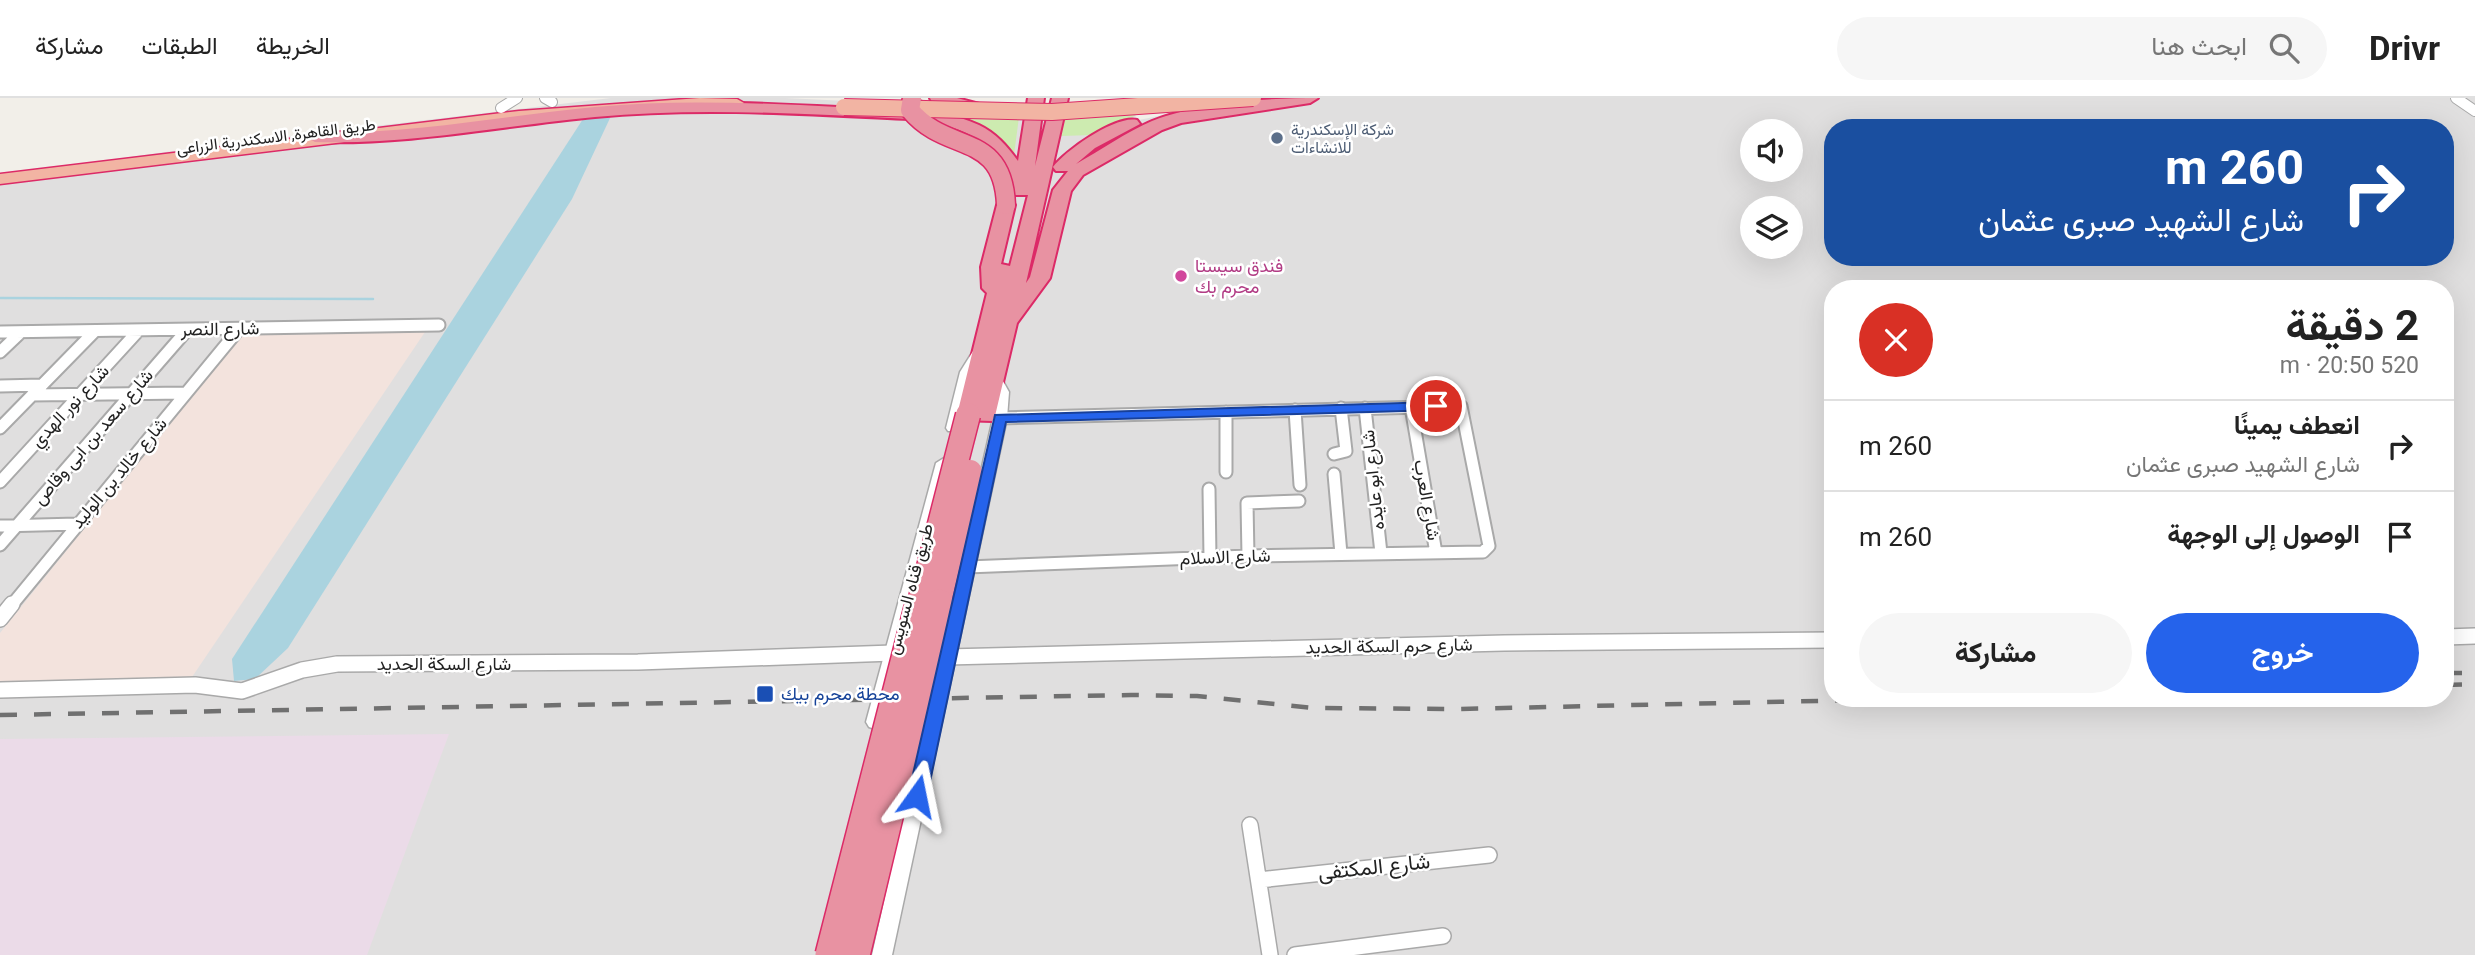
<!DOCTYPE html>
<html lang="ar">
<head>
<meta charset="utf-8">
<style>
  :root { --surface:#fff; --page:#f6f6f6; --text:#222; --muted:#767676; --line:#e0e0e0; --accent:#2563eb }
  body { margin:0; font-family:Roboto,Vazirmatn,sans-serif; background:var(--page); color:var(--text); direction:rtl; height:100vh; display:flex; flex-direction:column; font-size:26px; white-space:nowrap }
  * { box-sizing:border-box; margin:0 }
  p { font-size:23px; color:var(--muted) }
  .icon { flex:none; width:38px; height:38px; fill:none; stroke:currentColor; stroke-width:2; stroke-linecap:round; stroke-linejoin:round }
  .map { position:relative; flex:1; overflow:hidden; direction:ltr }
  .details { position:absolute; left:1824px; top:182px; width:630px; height:427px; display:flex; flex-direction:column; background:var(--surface); border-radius:28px; box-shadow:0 7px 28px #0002; direction:rtl }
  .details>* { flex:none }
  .banner { position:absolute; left:1824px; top:21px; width:630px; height:147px; border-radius:28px; box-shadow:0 7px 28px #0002; direction:rtl; background:#1a4fa0; color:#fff; overflow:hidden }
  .tools { position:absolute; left:1740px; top:21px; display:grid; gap:14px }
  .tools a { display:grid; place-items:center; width:63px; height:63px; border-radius:50%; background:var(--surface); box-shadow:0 7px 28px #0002; font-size:35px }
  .pin { position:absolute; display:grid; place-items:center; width:60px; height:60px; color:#fff; margin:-30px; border:4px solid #fff; border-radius:50%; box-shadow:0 2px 7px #0007 }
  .me { position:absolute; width:77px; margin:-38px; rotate:12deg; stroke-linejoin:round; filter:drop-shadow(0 0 5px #0008) }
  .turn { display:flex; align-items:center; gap:24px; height:147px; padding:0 35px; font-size:32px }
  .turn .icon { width:91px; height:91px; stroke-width:2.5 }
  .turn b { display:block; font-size:49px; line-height:60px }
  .round { display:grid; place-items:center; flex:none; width:74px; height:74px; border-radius:37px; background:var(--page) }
  .overview { display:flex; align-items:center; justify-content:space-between; height:119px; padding:0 35px }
  h1 { font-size:42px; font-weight:700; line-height:52px }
  .button { display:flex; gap:14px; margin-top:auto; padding:14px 35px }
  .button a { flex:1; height:80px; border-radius:42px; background:var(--accent); color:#fff; font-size:28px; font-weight:700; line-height:80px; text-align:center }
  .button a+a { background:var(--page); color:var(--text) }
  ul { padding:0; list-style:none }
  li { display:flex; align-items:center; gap:21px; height:91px; padding:0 35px; border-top:2px solid var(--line) }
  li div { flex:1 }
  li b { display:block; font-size:26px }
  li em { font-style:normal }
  header { display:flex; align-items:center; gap:42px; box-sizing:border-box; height:98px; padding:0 35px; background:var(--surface); border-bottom:2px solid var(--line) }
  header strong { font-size:33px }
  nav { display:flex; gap:38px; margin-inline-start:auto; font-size:24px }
  .search { width:490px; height:63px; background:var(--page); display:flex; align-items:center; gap:18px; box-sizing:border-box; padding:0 24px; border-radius:38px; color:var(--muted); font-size:26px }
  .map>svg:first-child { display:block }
</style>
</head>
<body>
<header>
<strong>Drivr</strong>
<div class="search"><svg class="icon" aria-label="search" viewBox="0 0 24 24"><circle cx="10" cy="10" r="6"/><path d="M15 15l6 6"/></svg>ابحث هنا</div>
<nav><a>الخريطة</a><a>الطبقات</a><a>مشاركة</a></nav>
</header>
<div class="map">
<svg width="2475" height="857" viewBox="0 0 2475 857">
  <rect width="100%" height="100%" fill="#f2efe9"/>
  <path fill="#e0dfdf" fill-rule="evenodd" d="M 611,0 L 785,0 L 1134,17 L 1139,22 L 1246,0 L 2475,0 L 2475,857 L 0,857 L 0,78 L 200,49 ZM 1832,30 L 2445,30 L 2445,159 L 1832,159 ZM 1752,33 L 1790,33 L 1790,72 L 1752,72 ZM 1752,110 L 1790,110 L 1790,149 L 1752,149 ZM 1832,191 L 2445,191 L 2445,600 L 1832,600 Z"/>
  <path fill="#ebdbe8" d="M 449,636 L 367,857 L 0,857 L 0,641 Z"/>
  <path fill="#f3e3dd" d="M 245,231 L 427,231 L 190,582 L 0,583 L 0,535 Z"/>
  <path fill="#cdebb0" d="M 1145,13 L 1094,37 L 1060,38 L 1065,17 Z
    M 959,18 L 1019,19 L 1014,57 L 1000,42 Z"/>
  <path fill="#aad3df" d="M 611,18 L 572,101 L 288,550 L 255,581 L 234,583 L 232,561 L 583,21 Z"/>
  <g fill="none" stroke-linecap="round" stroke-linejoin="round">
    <path stroke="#aad3df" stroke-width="2.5" d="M 0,200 L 373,201"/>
    <defs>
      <path id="minor-far2" d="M 545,0 L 552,4
        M 2456,0 L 2475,13
        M 501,10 L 517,0"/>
      <path id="minor-far1" d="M 0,234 L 439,227
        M 0,254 L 21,234
        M 0,288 L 42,287
        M 32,297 L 185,295
        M 1411,309 L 1436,455
        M 1365,310 L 1381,455
        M 1295,312 L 1300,387
        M 1226,314 L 1226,374
        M 0,330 L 95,233
        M 1334,356 L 1346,353 L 1341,310
        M 1334,376 L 1341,456
        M 0,384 L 139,232
        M 1209,391 L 1210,460
        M 0,428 L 77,426
        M 0,447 L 187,232
        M 1248,458 L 1247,405 L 1299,403
        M 967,469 L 1248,458 L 1483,454 L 1489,448 L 1461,308 L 1000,320
        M 11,508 L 239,231"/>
      <path id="minor" d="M 0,521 L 12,506
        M 2445,539 L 2475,538
        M 947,559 L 1504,545 L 1832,542
        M 0,592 L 195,587 L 242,593 L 302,572 L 337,566 L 638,564 L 893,555
        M 1250,727 L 1270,857
        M 1259,782 L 1489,757
        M 1295,857 L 1443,838"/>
      <path id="tertiary" d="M 980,249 L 987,253 L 974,274 L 960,330 L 958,333 L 948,333 L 946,330 L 960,274 L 975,250 Z
        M 994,275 L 999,276 L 1009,294 L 1007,320 L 892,857 L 872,857 L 993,320 L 995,294 L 987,279 Z
        M 944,360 L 952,365 L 884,624 L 881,629 L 875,631 L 869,629 L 866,624 L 936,365 Z"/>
      <path id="trunk" d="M 700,0 L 737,1 L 744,5 L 737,9 L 664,10 L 556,18 L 0,86 L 0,76 L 519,13 Z"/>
      <path id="motorway" d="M 930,0 L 957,0 L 983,7 L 985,11 L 977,16 L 932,4 Z
        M 1028,0 L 1044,0 L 1035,68 L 1052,0 L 1068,0 L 1026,185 L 1030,179 L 1053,92 L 1068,73 L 1056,73 L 1053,69 C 1066,52 1116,17 1137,22 L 1140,26 L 1095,50 L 1076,66 C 1101,52 1126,34 1152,23 C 1200,4 1268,0 1318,0 L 1310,5 L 1181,25 L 1162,32 L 1083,77 L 1071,93 L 1050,180 L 1017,225 L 995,318 L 992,323 L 960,322 L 957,317 L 987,195 L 982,190 L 981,169 L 997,107 L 1006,101 L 1015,107 L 1001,166 L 1010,168 L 1028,97 L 1015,97 C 1010,86 1006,73 999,62 C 978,32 943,25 909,21 C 805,16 699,9 595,19 C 501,28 410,47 315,44 L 306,39 L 315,34 C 410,37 501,18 595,9 C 676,1 757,5 838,9 C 885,11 935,7 979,27 C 996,35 1007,48 1018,63 Z"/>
    </defs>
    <use href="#minor-far2" stroke="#a9a9a9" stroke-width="12"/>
    <use href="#minor-far1" stroke="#a9a9a9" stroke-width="15"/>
    <use href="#minor" stroke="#a9a9a9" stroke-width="18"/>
    <use href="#tertiary" stroke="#a9a9a9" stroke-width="3"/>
    <use href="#trunk" stroke="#dc2a67" stroke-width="3"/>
    <use href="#motorway" stroke="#dc2a67" stroke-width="4"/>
    <use href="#minor-far2" stroke="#fff" stroke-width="10"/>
    <use href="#minor-far1" stroke="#fff" stroke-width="11"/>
    <use href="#minor" stroke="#fff" stroke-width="15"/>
    <use href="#tertiary" fill="#fff" fill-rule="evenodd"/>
    <use href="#trunk" fill="#f2b4a3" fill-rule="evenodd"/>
    <use href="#motorway" fill="#e892a2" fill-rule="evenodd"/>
    <path stroke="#707070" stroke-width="4.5" stroke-dasharray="17 17" stroke-linecap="butt" d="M 2445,575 L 2475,575
      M 2445,587 L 2475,586
      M 0,617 L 1131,597 L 1197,598 L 1314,610 L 1457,611 L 1950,600"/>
    <defs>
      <path id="trunk-bridge" d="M 844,9 L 1052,14 L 1253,0"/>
      <path id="motorway-bridge-far2" d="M 912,0 L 910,12 C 947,57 1003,32 1006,107"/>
      <path id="motorway-bridge-far1" d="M 919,508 L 968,317
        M 938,508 L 970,374"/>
      <path id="motorway-bridge" d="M 830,857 L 920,506
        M 855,857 L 939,506"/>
    </defs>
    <use href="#trunk-bridge" stroke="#dc2a67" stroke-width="18" stroke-linecap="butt"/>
    <use href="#motorway-bridge-far2" stroke="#dc2a67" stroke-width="21" stroke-linecap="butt"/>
    <use href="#motorway-bridge-far1" stroke="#dc2a67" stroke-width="27" stroke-linecap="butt"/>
    <use href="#motorway-bridge" stroke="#dc2a67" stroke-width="32" stroke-linecap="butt"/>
    <use href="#trunk-bridge" stroke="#f2b4a3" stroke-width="16"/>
    <use href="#motorway-bridge-far2" stroke="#e892a2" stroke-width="18"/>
    <use href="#motorway-bridge-far1" stroke="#e892a2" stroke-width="24"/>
    <use href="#motorway-bridge" stroke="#e892a2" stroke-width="29"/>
  </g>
  <path fill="#2563eb" stroke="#184099" stroke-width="2" d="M 1436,304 L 1444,308 L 1442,312 L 1006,324 L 927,698 L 924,703 L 910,703 L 908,698 L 995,317 Z"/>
  <circle fill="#5c6f8a" stroke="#fff" stroke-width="2.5" cx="1277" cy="40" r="7"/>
  <circle fill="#d1479c" stroke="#fff" stroke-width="2.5" cx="1181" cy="178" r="7"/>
  <rect fill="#1a4fb4" stroke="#fff" stroke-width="2.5" x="756" y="587" width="18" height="18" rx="3.5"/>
  <g text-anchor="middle" stroke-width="5" stroke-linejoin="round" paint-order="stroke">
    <g font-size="16" fill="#4e5e75" stroke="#fff" text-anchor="start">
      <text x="1291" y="37">شركة الإسكندرية<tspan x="1291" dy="18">للانشاءات</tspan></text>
    </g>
    <g font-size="16" fill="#222" stroke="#fff">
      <text transform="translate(276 38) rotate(-7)" y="6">طريق القاهرة, الاسكندرية الزراعى</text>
    </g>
    <g font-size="18" fill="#b23c85" stroke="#fff" text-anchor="start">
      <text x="1195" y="174">فندق سيستا<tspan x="1195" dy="21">محرم بك</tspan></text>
    </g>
    <g font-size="18" fill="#222" stroke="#fff">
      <text transform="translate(220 231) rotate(-1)" y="6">شارع النصر</text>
      <text transform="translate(70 308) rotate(-47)" y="6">شارع نور الهدي</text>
      <text transform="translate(93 339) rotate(-49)" y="6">شارع سعد بن ابى وقاص</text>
      <text transform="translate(119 375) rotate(-50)" y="6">شارع خالد بن الوليد</text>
      <text transform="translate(1373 382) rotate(-96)" y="6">شارع ابو عايده</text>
      <text transform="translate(1427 402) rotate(80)" y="6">شارع العرب</text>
      <text transform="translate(1225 459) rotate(-2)" y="6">شارع الاسلام</text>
      <text transform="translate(910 491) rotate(-75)" y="6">طريق قناه السويس</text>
      <text transform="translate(1389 548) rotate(-1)" y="6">شارع حرم السكة الحديد</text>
      <text x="444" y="572">شارع السكة الحديد</text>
    </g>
    <g font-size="18" fill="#164399" stroke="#fff" text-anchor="start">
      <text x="781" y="602">محطة محرم بيك</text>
    </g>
    <g font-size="21" fill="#222" stroke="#fff">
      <text transform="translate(1374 769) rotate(-6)" y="7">شارع المكتفى</text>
    </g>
  </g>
</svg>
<div class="tools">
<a><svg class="icon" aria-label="sound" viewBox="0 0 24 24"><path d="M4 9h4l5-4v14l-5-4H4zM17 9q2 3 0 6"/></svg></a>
<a><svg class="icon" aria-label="layers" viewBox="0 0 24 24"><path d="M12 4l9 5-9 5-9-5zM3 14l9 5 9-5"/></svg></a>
</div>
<div class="pin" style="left:1436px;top:308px;background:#d93025"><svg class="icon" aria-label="arrive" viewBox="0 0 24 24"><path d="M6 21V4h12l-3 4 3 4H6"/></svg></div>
<svg class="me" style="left:917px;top:698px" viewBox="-20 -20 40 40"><path d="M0-17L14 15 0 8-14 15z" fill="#2563eb" stroke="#fff" stroke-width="4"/></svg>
<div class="banner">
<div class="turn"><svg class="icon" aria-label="right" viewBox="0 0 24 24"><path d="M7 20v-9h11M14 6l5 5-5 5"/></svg><div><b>260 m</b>شارع الشهيد صبرى عثمان</div></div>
</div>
<section class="details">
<div class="overview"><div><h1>2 دقيقة</h1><p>520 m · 20:50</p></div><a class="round" style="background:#d93025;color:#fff"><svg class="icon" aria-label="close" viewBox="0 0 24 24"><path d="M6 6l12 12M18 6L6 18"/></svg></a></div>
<ul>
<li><svg class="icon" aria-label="right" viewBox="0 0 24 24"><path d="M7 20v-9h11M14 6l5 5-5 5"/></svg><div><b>انعطف يمينًا</b><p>شارع الشهيد صبرى عثمان</p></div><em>260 m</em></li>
<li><svg class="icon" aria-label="arrive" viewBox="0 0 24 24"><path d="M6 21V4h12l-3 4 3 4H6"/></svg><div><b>الوصول إلى الوجهة</b></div><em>260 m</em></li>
</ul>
<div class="button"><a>خروج</a><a>مشاركة</a></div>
</section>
</div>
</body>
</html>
